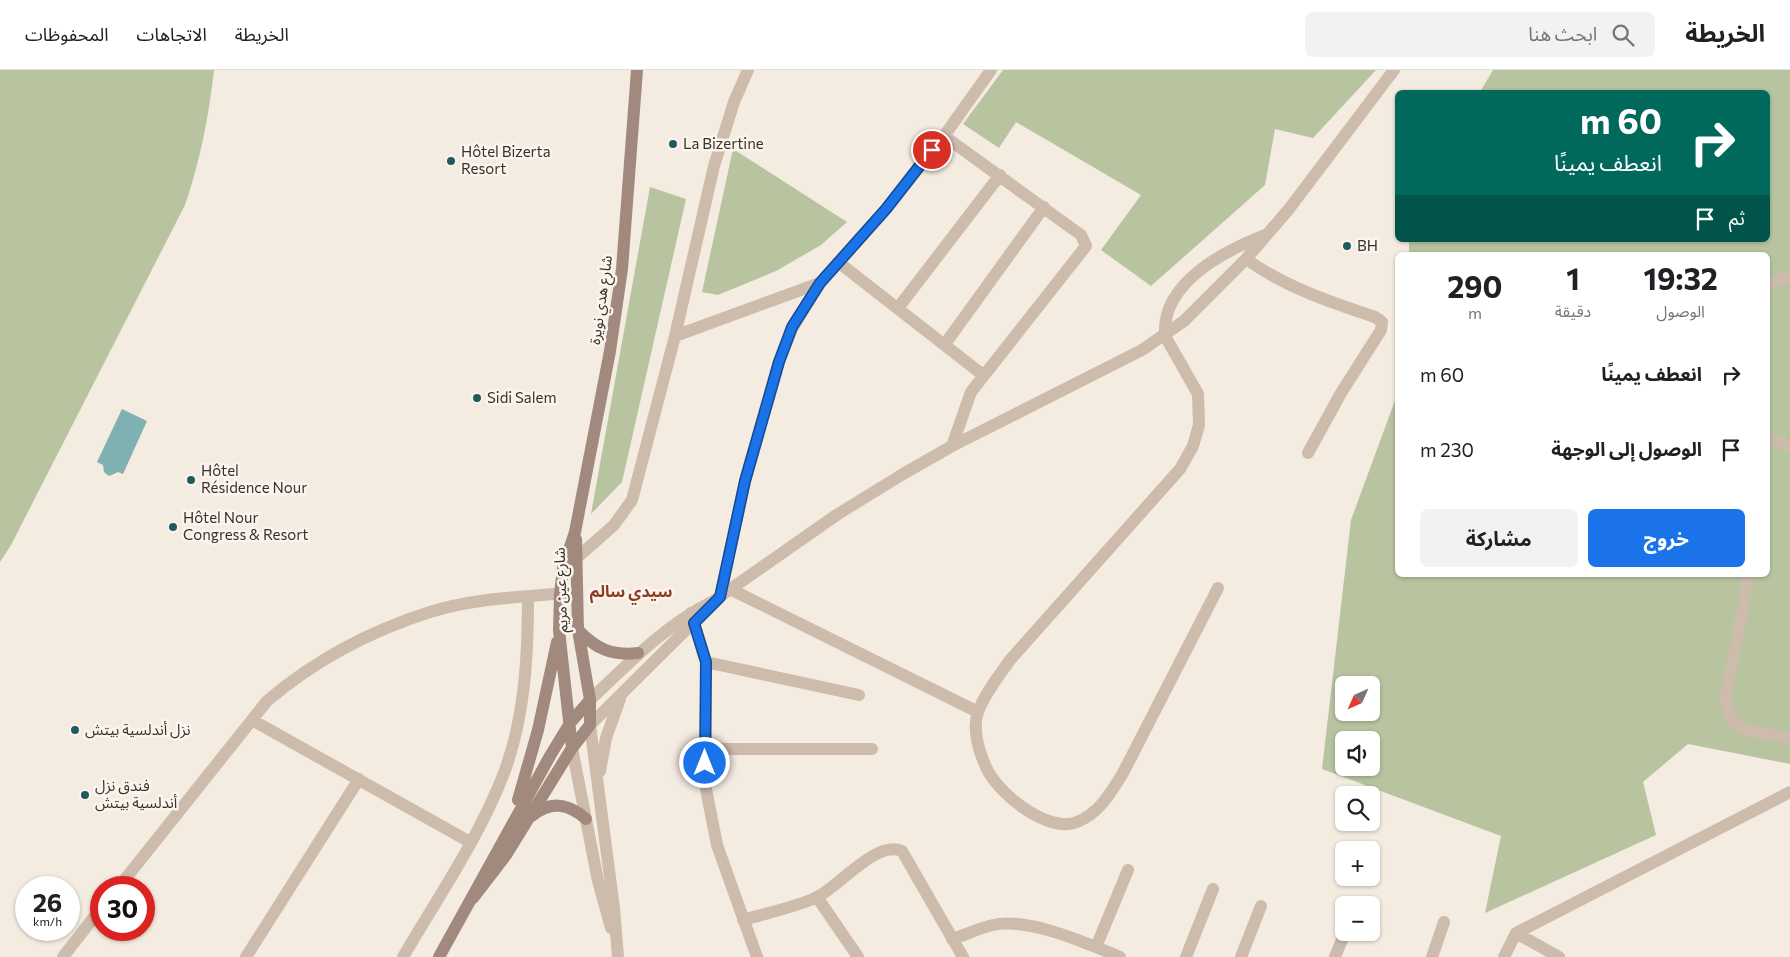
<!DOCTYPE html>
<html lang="ar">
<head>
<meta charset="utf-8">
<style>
  :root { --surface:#fff; --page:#f2f2f2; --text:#202124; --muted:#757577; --line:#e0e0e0; --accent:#1a73e8 }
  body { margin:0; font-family:Commissioner,"Noto Sans Arabic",sans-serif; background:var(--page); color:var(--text); direction:rtl; height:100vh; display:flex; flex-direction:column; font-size:19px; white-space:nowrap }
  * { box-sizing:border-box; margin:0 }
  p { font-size:16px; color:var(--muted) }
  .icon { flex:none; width:28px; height:28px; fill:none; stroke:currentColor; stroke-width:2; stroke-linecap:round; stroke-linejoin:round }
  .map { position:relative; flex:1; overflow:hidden; direction:ltr }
  .side { position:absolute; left:1395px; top:182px; width:375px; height:325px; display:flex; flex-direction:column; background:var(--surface); border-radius:8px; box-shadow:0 1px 4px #0004; direction:rtl }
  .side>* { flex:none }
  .hud { position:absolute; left:1395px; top:20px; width:375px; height:152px; border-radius:8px; box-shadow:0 1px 4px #0004; direction:rtl; background:#00695c; color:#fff; overflow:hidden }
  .needle { width:32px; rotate:225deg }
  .controls { position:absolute; left:1335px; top:606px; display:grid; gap:10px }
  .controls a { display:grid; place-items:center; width:45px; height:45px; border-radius:8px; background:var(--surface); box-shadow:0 1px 4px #0004; font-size:25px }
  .speed { position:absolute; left:15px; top:806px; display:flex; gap:10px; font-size:25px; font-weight:700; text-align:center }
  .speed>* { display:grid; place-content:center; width:65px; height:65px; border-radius:50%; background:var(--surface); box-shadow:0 1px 4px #0004; line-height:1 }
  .speed small { font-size:12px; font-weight:400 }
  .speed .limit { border:8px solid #d22; background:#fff; color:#111 }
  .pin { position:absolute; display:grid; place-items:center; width:42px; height:42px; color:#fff; margin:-21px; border:2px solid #fff; border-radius:50%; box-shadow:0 1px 5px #0007 }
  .me { position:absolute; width:55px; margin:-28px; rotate:0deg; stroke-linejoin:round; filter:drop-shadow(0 0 4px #0008) }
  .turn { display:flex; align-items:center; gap:18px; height:105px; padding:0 25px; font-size:22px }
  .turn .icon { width:65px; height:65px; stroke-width:2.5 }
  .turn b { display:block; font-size:35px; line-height:42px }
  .then { display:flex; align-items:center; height:48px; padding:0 25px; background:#0003; gap:10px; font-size:19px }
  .eta { display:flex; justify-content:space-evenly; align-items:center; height:85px; text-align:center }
  .eta b { font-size:30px; font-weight:700; line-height:35px }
  .cta { display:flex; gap:10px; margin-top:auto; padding:10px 25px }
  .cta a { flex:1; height:58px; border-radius:8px; background:var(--accent); color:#fff; font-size:20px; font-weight:700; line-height:58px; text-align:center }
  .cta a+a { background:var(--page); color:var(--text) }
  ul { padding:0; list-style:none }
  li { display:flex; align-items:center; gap:15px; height:75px; padding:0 25px }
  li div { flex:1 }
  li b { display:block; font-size:19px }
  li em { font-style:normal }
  header { display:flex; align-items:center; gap:30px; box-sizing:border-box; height:70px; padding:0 25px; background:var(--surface); border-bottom:1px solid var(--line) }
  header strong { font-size:24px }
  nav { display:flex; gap:28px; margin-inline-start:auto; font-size:18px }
  .search { width:350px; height:45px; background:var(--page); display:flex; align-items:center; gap:12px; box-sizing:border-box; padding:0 18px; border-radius:8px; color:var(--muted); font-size:19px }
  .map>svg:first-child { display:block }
</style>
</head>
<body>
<header>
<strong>الخريطة</strong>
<div class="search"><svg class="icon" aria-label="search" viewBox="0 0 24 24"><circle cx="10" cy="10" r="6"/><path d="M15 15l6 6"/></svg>ابحث هنا</div>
<nav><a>الخريطة</a><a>الاتجاهات</a><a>المحفوظات</a></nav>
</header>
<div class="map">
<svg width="1790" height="887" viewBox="0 0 1790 887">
  <rect width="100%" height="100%" fill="#f4ebe1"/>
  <path fill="#b8c4a0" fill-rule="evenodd" d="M 0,0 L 214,0 C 209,45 200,92 185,135 L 11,475 L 0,492 Z
    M 1003,0 L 1376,0 L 1313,68 L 1275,59 L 1265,115 L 1151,216 L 1101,180 L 1141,125 L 1016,52 L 999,78 L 963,54 Z
    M 1493,0 L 1790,0 L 1790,694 L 1688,674 L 1643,712 L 1656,765 L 1485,843 L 1501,766 L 1322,699 L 1351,450 L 1397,325 L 1398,505 L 1768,505 L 1768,185 L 1409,185 L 1409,170 L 1768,170 L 1768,22 L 1480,22 ZM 1344,615 L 1371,615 L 1371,642 L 1344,642 ZM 1344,670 L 1371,670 L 1371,698 L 1344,698 Z
    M 733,79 L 847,152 L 821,175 L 776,201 L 718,225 L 702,222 Z
    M 650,117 L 686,129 L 622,412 L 591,444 Z"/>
  <path fill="#7fb0b2" d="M 122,339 L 147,351 L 123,404 L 118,402 L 109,406 L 104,402 L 103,395 L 97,392 Z"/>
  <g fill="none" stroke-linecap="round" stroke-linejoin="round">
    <path stroke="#cdbbac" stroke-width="12" d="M 944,66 L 1081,165 L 1086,176 L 971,322 L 952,376
      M 1246,189 C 1285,217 1330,232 1375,247 L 1382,252 L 1381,260 L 1341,323 L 1308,383
      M 838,192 L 983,305
      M 1768,214 L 1790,205
      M 898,238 L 1000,105
      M 675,266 L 820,213
      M 1165,266 L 1198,324 L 1199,355 L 1193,376 L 1180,399 L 1010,590 C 999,606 985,623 978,642 C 972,659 979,682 986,697 C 997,723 1048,764 1077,752 C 1100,743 1111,722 1123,703 L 1218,518
      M 945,274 L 1044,137
      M 1768,368 L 1790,377
      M 570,494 L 614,455 L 632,430 L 675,266 L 714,96 L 734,32 L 748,0
      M 1749,505 L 1725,630 L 1733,652 L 1745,660 L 1790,668
      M 730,519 L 978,642
      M 720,527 L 745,411 L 779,291 L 793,257 L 820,213 L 886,139 L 944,66 L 991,0
      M 691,543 L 706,592 L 706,719 L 717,775 L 757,887
      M 706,592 L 859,625
      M 252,650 L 470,772
      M 705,679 L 872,679
      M 118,818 L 267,631 C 314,591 370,561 430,542 C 477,527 529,527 577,522
      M 817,827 L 858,887
      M 743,850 C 766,843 797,837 817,827 C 841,815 876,770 902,781 L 963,887
      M 1516,863 L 1559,887
      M 952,869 C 965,865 979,858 993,855 C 1029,847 1086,873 1120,887
      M 1096,877 L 1128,800
      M 63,887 L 101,838
      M 246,887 L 359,709
      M 403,887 C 438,827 479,768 504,703 C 525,647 528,585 528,526
      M 1186,887 L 1213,819
      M 1241,887 L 1261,836
      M 1335,887 L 1345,862
      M 1432,887 L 1444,852
      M 1504,887 L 1516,863 L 1790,722"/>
    <path stroke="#cdbbac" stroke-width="12" d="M 1165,266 C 1161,213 1224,181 1265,165
      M 590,630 C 628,594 665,555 712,532 L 838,444 L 903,404 L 952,376 L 1142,280 L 1184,251 L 1246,189 L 1289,139 L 1394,0
      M 572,678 L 598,811 L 611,858
      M 600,701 L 606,668 L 620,629
      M 618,887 L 614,838 L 590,655 L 708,538"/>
    <path stroke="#a18a7d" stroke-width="12" d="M 578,560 C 596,579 612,586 638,583
      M 572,678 L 559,560 L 560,524 L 563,498 L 575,462 L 610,281 L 622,199 L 637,0
      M 518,730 L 538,660 L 557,572
      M 532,746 C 551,730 569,734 586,749
      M 473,828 L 506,785 L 572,678 L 590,655 L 590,630 L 578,560 L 576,469
      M 439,887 L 550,686 L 570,653 L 590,630"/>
  </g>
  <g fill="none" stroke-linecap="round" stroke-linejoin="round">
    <defs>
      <path id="route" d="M 705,693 L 706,592 L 694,553 L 720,527 L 745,411 L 779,292 L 792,257 L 820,213 L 886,139 L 932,80"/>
    </defs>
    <use href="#route" stroke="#114b97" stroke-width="12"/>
    <use href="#route" stroke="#1a73e8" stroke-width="9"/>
  </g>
  <g fill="#1f5a5e" stroke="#fbf5ee" stroke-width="2">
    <circle cx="673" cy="74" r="5"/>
    <circle cx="451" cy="91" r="5"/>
    <circle cx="1347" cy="176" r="5"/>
    <circle cx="477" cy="328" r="5"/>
    <circle cx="191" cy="410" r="5"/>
    <circle cx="173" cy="457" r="5"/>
    <circle cx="75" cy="660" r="5"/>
    <circle cx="85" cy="725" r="5"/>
  </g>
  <g text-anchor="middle" stroke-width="5" stroke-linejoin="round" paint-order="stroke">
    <g font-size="15" fill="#3b302b" stroke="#fbf5ee" text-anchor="start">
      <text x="683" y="79">La Bizertine</text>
      <text x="461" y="87">Hôtel Bizerta<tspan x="461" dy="17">Resort</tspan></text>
      <text x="1357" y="181">BH</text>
      <text x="487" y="333">Sidi Salem</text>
      <text x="201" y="406">Hôtel<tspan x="201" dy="17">Résidence Nour</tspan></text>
      <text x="183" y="453">Hôtel Nour<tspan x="183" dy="17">Congress &amp; Resort</tspan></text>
      <text x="85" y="665">نزل أندلسية بيتش</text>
      <text x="95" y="721">فندق نزل<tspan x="95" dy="17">أندلسية بيتش</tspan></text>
    </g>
    <g font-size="15" fill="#3b302b" stroke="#fbf5ee">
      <text transform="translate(601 230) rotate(-82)" y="5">شارع هدي نويرة</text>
      <text transform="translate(561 520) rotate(-92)" y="5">شارع عين مريم</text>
    </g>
    <g font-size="16" font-weight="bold" fill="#8c3b22" stroke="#fbf5ee">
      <text x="631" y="527">سيدي سالم</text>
    </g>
  </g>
</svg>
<div class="controls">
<a><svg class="needle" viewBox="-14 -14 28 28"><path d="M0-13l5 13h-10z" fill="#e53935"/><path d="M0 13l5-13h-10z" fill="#757577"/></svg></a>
<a><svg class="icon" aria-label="sound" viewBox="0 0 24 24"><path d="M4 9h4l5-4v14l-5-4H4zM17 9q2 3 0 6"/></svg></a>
<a><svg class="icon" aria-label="search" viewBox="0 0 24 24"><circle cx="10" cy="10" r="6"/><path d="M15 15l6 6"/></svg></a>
<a>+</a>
<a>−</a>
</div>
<div class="speed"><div>26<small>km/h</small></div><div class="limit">30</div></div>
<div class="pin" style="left:932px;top:80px;background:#d93025"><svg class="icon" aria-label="arrive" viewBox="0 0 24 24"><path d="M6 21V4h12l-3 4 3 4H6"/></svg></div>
<svg class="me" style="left:705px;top:693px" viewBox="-20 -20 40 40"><circle r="17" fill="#1a73e8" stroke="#fff" stroke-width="3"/><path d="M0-11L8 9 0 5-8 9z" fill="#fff"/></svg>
<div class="hud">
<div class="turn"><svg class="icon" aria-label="right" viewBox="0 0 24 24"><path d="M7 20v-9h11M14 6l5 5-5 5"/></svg><div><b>60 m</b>انعطف يمينًا</div></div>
<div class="then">ثم<svg class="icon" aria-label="arrive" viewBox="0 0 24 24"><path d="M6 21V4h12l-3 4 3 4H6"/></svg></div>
</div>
<section class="side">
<div class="eta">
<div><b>19:32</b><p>الوصول</p></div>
<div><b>1</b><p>دقيقة</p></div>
<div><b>290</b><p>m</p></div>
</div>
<ul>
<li><svg class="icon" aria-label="right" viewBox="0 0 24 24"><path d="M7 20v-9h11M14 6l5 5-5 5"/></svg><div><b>انعطف يمينًا</b></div><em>60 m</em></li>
<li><svg class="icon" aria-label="arrive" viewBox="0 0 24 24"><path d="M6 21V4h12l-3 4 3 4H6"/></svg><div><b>الوصول إلى الوجهة</b></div><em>230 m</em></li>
</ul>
<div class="cta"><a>خروج</a><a>مشاركة</a></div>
</section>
</div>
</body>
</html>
